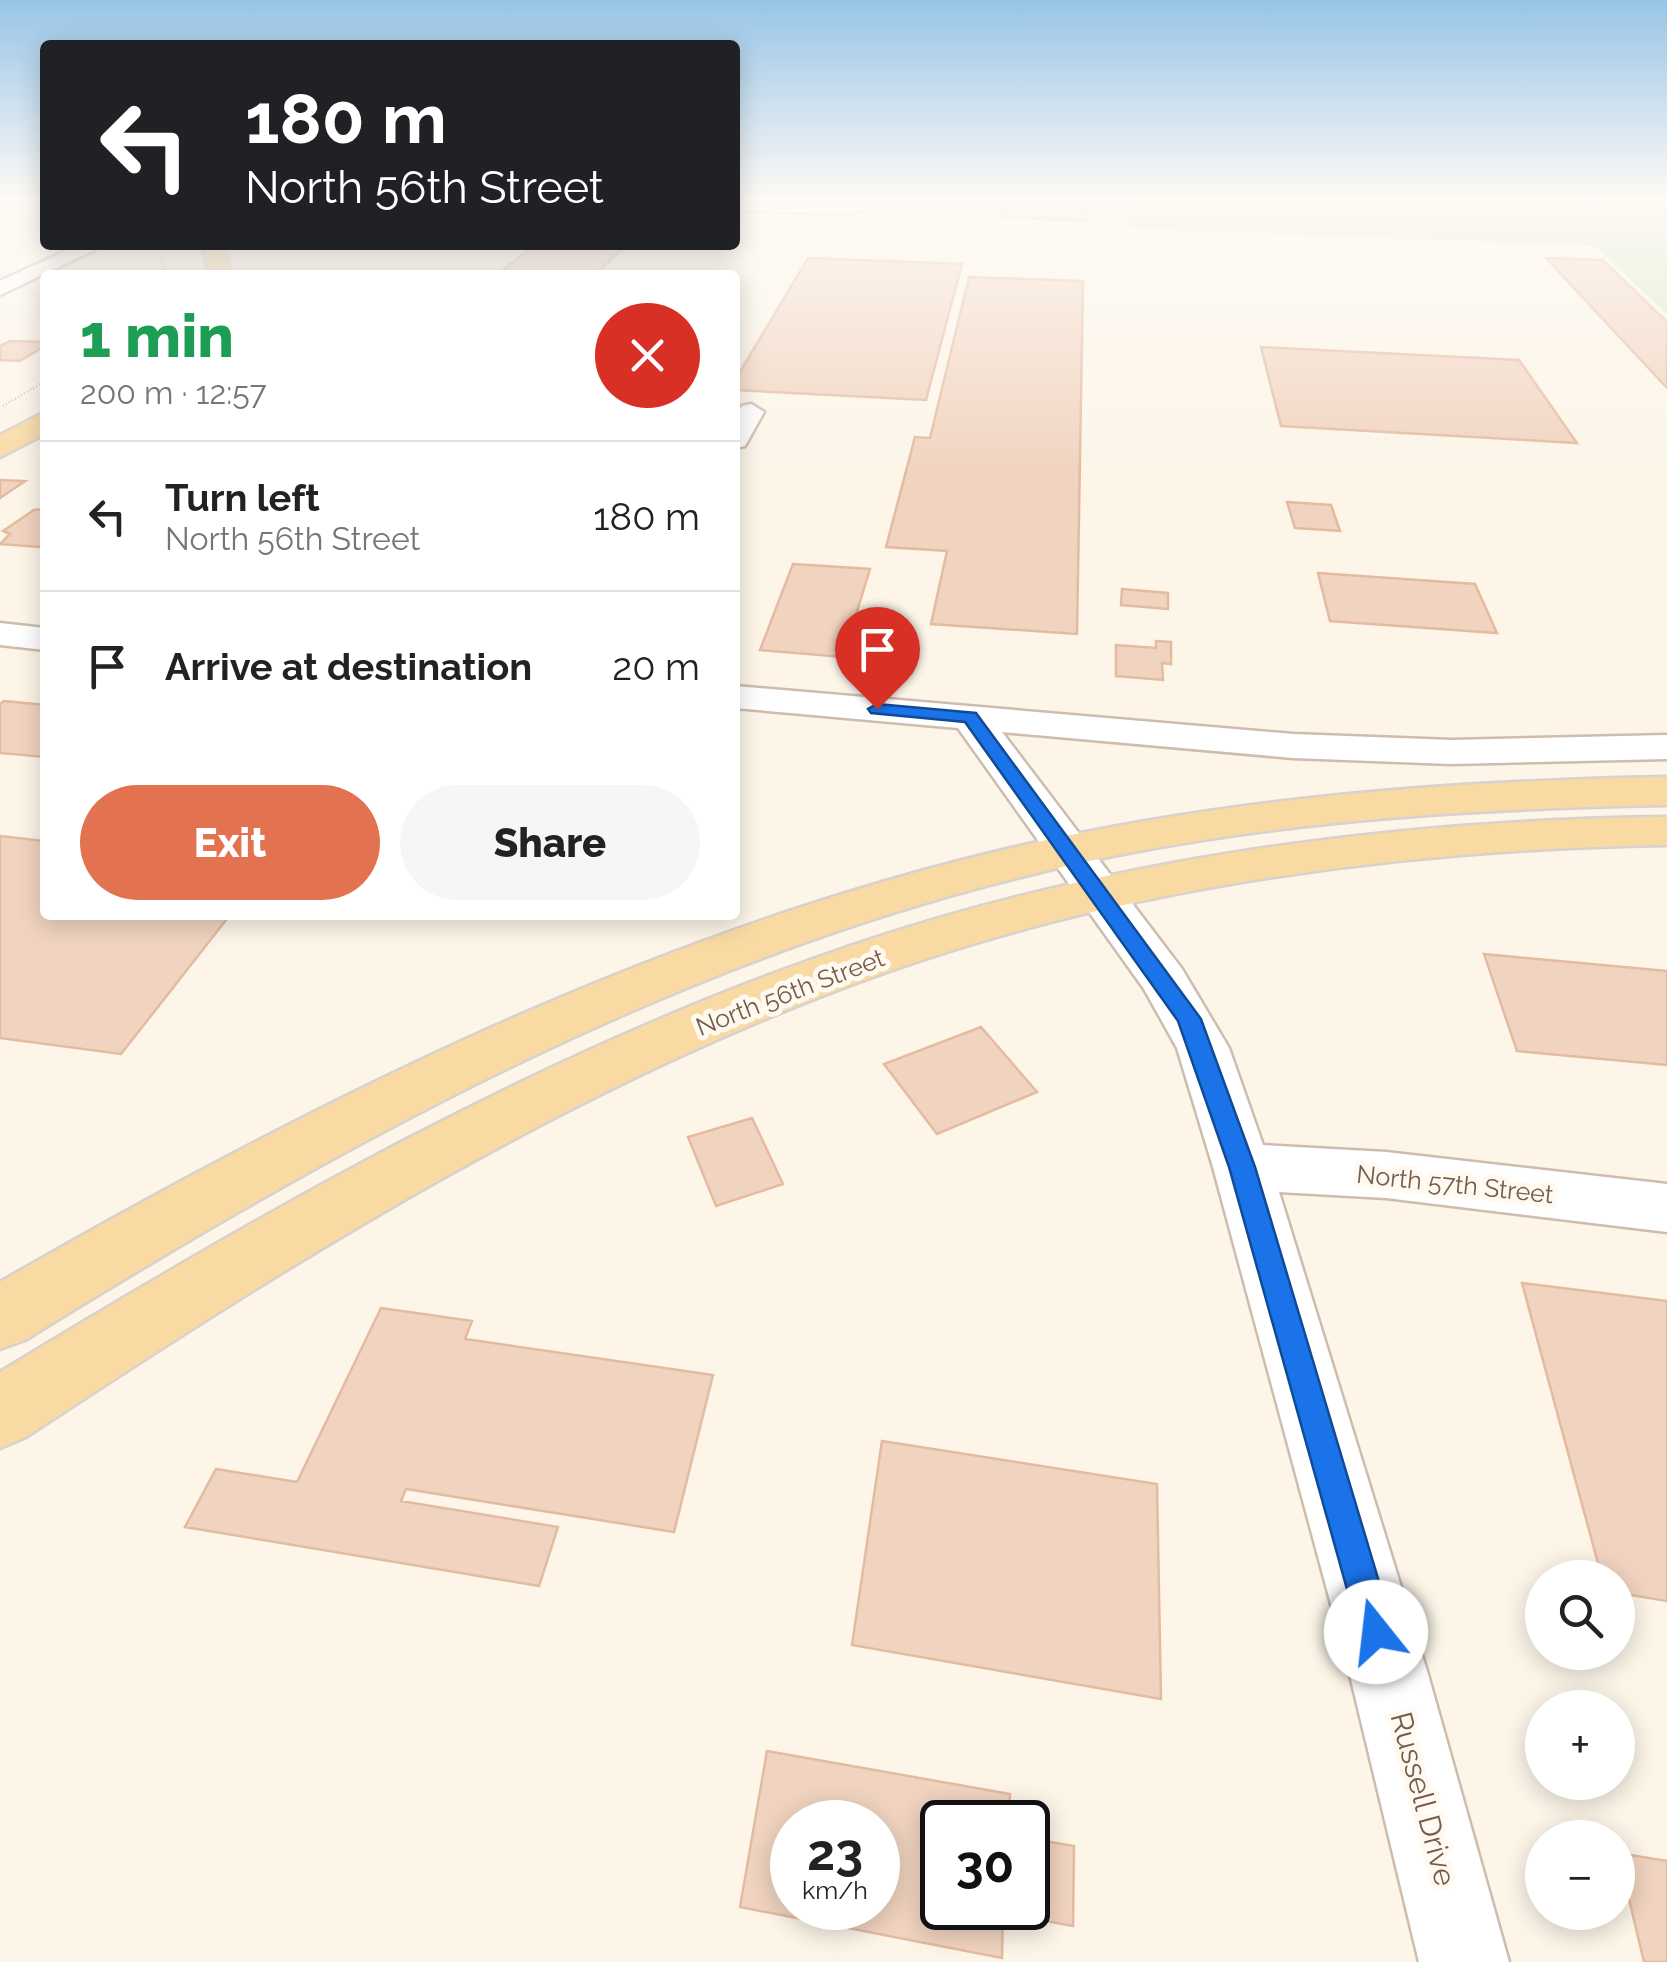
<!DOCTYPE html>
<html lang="en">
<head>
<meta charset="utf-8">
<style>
  :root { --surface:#fff; --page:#f6f6f6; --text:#222; --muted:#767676; --line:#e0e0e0; --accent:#e37350 }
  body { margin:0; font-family:Raleway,sans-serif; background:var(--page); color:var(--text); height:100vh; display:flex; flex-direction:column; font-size:38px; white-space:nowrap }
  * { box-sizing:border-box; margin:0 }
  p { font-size:32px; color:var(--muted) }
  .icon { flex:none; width:55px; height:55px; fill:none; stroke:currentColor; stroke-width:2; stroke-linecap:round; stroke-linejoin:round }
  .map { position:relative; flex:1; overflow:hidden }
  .details { position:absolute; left:40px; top:270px; width:700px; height:650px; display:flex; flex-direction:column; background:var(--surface); border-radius:10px; box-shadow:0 5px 25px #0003 }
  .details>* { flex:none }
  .top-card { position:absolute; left:40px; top:40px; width:700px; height:210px; border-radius:10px; box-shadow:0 5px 25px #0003; background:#202124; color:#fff; overflow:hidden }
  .fabs { position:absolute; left:1525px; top:1560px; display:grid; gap:20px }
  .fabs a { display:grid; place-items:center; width:110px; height:110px; border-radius:50%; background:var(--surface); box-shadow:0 5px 25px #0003; font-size:50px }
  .speed { position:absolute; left:770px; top:1800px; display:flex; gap:20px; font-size:50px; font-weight:700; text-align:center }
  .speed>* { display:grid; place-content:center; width:130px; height:130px; border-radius:50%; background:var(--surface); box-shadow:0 5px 25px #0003; line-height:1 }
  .speed small { font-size:25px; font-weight:400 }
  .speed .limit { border:5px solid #111; border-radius:15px; background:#fff; color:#111 }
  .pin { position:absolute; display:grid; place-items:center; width:85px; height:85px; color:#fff; margin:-102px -42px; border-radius:50% 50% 50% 0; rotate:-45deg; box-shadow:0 0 10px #0007 }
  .pin .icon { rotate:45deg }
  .me { position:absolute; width:110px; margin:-55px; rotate:344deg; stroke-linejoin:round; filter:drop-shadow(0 0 8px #0008) }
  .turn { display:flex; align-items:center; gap:35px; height:210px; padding:0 40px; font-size:45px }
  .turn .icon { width:130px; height:130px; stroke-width:2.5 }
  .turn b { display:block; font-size:70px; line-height:85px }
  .round { display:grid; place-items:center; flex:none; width:105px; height:105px; border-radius:52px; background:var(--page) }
  .summary { display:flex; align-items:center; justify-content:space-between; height:170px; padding:0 40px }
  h1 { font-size:60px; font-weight:800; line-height:75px; color:#1e9e55 }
  .primary-button { display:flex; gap:20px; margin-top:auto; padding:20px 40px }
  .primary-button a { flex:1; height:115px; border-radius:60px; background:var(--accent); color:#fff; font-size:40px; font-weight:800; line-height:115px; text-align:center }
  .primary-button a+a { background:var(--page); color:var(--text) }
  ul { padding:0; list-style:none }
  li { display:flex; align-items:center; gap:30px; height:150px; padding:0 40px; border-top:2px solid var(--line) }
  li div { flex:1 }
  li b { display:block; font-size:38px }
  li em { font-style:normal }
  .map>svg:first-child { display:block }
</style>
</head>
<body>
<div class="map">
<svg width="1667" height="1962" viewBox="0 0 1667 1962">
  <rect width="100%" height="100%" fill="#fcf5e8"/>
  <path fill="#d4eac6" d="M 1128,198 L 1667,198 L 1667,314 L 1595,246 L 1128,228 Z"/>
  <path fill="#f1d4c0" stroke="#e4bba1" stroke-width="2.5" fill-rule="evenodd" d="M 1003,204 L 1088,207 L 1087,221 L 999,217 Z
    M 534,245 L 622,249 L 595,275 L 502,271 Z
    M 808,258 L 962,264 L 926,400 L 735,390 L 735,380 Z
    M 1546,258 L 1603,260 L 1667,322 L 1667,388 Z
    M 969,277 L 1083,281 L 1077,634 L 931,624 L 947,551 L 886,547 L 915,437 L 930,438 Z
    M 10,341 L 45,342 L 45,346 L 20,361 L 0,360 L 0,346 Z
    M 1261,347 L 1519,360 L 1577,443 L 1281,426 Z
    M 0,480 L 25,481 L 0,498 Z
    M 1287,502 L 1331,505 L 1340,531 L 1295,528 Z
    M 45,509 L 45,543 L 39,547 L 0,544 L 10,534 L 3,531 L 34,510 Z
    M 793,564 L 870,569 L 843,657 L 760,650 Z
    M 1318,573 L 1475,584 L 1497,633 L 1330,621 Z
    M 1122,589 L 1168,593 L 1168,609 L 1121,605 Z
    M 1156,641 L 1171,642 L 1171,664 L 1162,663 L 1163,680 L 1116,676 L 1116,645 L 1156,648 Z
    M 4,701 L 45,705 L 45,757 L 0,753 L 0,704 Z
    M 0,836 L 45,841 L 45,915 L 230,915 L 121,1054 L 0,1038 Z
    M 1484,954 L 1667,971 L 1667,1065 L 1517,1051 Z
    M 981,1027 L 1037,1092 L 937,1134 L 884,1064 Z
    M 752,1118 L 783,1184 L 716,1206 L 688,1137 Z
    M 1522,1283 L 1667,1301 L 1667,1601 L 1618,1593 L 1618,1578 L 1602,1578 Z
    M 381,1308 L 472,1321 L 465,1339 L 713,1375 L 674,1532 L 406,1489 L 401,1501 L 558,1527 L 539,1586 L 185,1527 L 216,1469 L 297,1482 Z
    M 882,1441 L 1157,1484 L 1161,1699 L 852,1645 Z
    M 767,1751 L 1010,1794 L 1008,1822 L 942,1822 L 942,1908 L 1028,1908 L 1028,1838 L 1074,1846 L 1073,1926 L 1003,1913 L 1002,1958 L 740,1907 ZM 792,1822 L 878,1822 L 878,1908 L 792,1908 Z
    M 1618,1853 L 1667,1861 L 1667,1962 L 1644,1962 Z"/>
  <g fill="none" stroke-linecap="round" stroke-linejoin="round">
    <defs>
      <path id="lane" d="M 895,198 L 913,198 L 850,213 L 735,211 L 735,205 L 850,207 Z"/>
      <path id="street" d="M 79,245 L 105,245 L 0,295 L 0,281 Z
        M 751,404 L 764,412 L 745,446 L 735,448 L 735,417 L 742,406 Z
        M 0,623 L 45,628 L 45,650 L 0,645 Z
        M 735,686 L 1293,734 L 1452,740 L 1667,735 L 1667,759 L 1452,764 L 1293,758 L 1002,732 L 1182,969 L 1229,1048 L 1263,1145 L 1386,1152 L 1667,1184 L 1667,1232 L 1386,1198 L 1279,1192 L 1427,1671 L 1509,1962 L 1419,1962 L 1349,1671 L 1213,1167 L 1177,1048 L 1144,989 L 958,728 L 735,708 Z"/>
      <path id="primary" d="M 202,245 L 224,245 L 231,275 L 209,275 Z
        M 45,412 L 45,434 L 0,457 L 0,435 Z
        M 1667,777 L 1667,805 C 1453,809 1237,823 1029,875 C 668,963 338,1146 25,1340 L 0,1349 L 0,1282 C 322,1097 660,928 1024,845 C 1236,797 1451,781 1667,777 Z
        M 1667,817 L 1667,845 C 1409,849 1131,885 887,972 C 579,1081 297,1258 26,1437 L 0,1448 L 0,1372 C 269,1208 548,1049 847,947 C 1108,858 1392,820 1667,817 Z"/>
    </defs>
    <use href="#lane" stroke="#cebdae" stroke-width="5"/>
    <use href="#street" stroke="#cebdae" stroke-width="5"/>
    <use href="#primary" stroke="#d9d1cd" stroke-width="5"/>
    <path stroke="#d6b8a3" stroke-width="2.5" stroke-dasharray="1 2.5" stroke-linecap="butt" d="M 1591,198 L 1603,208 L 1598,214 L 1667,273
      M 159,245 L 164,275
      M 3,406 L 45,381"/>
    <use href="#lane" fill="#fff" fill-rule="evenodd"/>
    <use href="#street" fill="#fff" fill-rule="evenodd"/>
    <use href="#primary" fill="#f9daa3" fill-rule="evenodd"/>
  </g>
  <linearGradient id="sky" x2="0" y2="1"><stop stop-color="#97c5e7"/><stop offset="0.42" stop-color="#fefaf5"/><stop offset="1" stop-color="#fefaf5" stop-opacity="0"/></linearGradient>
  <rect width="1667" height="473" fill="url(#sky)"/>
  <path fill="#1a73e8" stroke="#114b97" stroke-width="2.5" d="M 877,704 L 976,713 L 1201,1019 L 1255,1167 L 1394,1632 L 1389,1645 L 1376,1650 L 1364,1645 L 1359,1632 L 1229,1167 L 1178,1021 L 965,722 L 871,713 L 868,709 Z"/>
  <g text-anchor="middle" stroke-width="10" stroke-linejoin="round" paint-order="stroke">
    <g font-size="25" fill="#765c4c" stroke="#fff9ef">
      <text transform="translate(790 992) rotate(-21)" y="9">North 56th Street</text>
      <text transform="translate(1455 1184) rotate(6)" y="9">North 57th Street</text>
    </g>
    <g font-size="30" fill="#765c4c" stroke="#fff9ef">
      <text transform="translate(1423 1799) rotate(75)" y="10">Russell Drive</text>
    </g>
  </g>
</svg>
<div class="fabs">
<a><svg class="icon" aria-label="search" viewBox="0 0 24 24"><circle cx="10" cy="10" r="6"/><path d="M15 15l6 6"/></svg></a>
<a>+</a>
<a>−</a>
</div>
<div class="speed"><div>23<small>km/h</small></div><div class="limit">30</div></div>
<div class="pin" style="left:877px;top:709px;background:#d93025"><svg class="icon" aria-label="arrive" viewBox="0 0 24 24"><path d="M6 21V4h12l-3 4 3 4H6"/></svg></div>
<svg class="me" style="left:1376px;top:1632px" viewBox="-20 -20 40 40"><circle r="19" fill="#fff"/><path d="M0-13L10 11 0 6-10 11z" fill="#1a73e8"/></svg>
<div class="top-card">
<div class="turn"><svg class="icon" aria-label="left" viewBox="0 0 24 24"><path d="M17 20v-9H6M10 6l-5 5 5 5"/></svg><div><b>180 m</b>North 56th Street</div></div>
</div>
<section class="details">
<div class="summary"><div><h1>1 min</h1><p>200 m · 12:57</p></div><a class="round" style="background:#d93025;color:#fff"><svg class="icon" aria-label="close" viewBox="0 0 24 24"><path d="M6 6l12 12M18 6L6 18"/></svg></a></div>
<ul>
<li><svg class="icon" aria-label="left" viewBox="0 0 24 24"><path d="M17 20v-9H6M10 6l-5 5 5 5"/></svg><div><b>Turn left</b><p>North 56th Street</p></div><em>180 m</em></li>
<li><svg class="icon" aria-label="arrive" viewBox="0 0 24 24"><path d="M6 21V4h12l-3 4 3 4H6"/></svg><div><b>Arrive at destination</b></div><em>20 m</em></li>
</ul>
<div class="primary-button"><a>Exit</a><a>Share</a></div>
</section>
</div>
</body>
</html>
